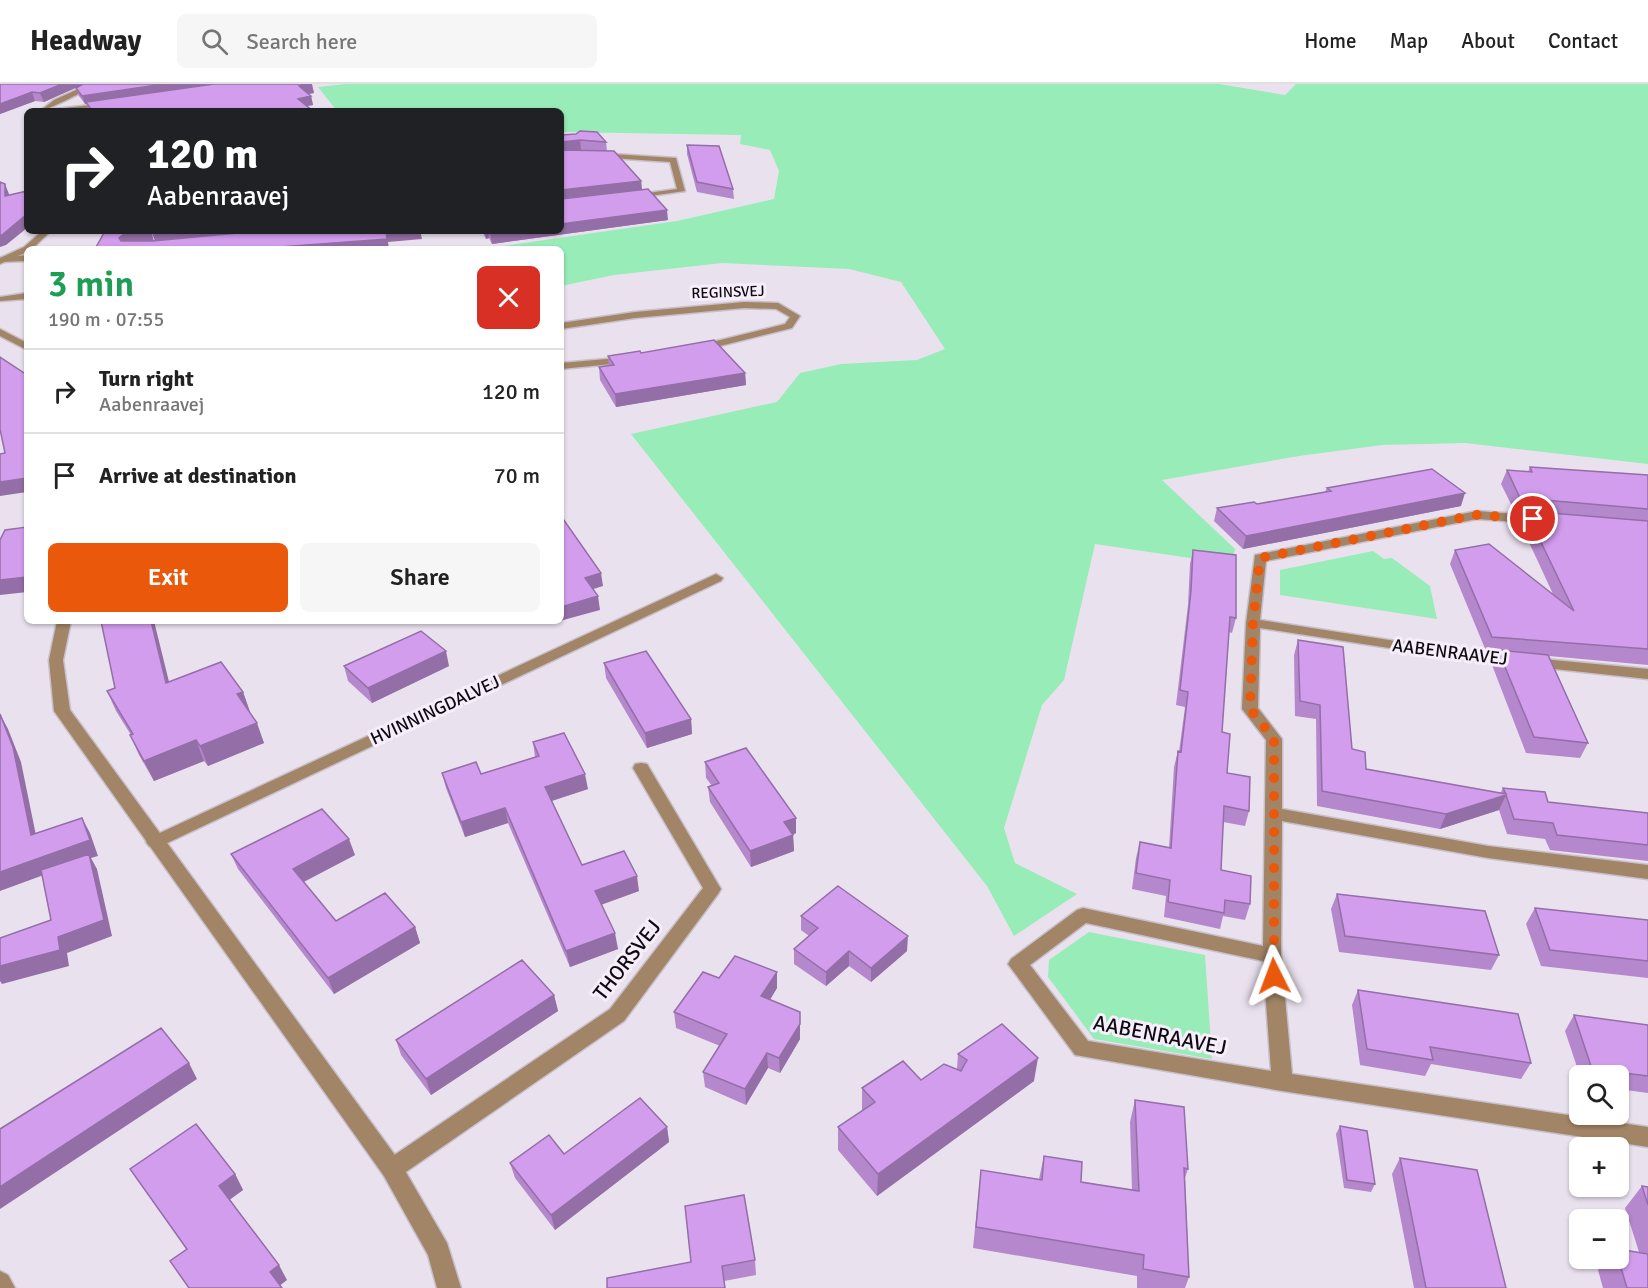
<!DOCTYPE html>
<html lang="en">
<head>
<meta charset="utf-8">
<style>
  :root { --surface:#fff; --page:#f6f6f6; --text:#222; --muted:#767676; --line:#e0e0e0; --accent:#ea580c }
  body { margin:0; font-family:Signika,sans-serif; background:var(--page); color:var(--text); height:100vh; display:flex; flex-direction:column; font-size:22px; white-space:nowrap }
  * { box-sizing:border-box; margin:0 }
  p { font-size:20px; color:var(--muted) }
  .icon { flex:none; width:33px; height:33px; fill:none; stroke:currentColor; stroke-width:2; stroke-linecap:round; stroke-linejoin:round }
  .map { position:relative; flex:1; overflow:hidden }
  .panel { position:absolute; left:24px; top:162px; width:540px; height:378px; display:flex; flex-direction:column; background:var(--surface); border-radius:9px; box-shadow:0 2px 4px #0004 }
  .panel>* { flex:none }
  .guide { position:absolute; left:24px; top:24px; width:540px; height:126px; border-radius:9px; box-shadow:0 2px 4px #0004; background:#202124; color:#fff; overflow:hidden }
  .controls { position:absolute; left:1569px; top:981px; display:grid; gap:12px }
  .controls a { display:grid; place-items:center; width:60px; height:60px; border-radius:9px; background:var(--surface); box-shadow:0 2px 4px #0004; font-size:30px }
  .pin { position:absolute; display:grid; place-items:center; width:51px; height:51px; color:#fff; margin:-26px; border:3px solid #fff; border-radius:50%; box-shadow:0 2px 6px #0007 }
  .me { position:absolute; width:66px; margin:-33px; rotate:357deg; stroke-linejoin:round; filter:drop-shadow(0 0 4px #0008) }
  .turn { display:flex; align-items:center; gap:21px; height:126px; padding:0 24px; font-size:27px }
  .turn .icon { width:78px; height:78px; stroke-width:2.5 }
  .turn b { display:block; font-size:42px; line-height:51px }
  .round { display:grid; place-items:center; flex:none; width:63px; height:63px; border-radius:9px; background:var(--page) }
  .head { display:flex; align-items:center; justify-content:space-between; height:102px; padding:0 24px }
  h1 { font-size:36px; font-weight:600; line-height:45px; color:#1e9e55 }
  .action { display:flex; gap:12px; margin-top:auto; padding:12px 24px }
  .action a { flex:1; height:69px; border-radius:9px; background:var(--accent); color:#fff; font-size:24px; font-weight:600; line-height:69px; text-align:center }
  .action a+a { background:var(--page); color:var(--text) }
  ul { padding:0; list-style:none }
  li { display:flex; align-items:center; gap:18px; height:84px; padding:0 24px; border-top:2px solid var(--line) }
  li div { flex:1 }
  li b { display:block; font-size:22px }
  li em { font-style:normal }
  header { display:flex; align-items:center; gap:36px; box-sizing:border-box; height:84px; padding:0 30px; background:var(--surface); border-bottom:2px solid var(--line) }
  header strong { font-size:28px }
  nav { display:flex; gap:33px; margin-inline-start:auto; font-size:21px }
  .search { width:420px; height:54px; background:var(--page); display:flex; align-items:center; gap:15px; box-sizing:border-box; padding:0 21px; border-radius:9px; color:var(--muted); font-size:22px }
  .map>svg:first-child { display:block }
</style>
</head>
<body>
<header>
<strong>Headway</strong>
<div class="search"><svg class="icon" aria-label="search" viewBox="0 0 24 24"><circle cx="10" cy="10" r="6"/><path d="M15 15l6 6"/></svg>Search here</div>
<nav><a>Home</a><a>Map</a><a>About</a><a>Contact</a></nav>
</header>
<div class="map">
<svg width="1648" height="1204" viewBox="0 0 1648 1204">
  <rect width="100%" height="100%" fill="#eae1ee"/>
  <path fill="#98ecb7" d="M 346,0 L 1219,0 L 1285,11 L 1296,0 L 1648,0 L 1648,380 L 1465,359 L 1382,361 L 1299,372 L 1162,396 L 1235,465 L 1231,480 L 1095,460 L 1064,596 L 1042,621 L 1004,744 L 1015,779 L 1077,810 L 1014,852 L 987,802 L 631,350 L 777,318 L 800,289 L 841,280 L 917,276 L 945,265 L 901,198 L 849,185 L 722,179 L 614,191 L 561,202 L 561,165 L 482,165 L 677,137 L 774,115 L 779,87 L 770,66 L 740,60 L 741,51 L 561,48 L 561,27 L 337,27 L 318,3 Z
    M 1373,467 L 1384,475 L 1392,474 L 1430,502 L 1437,535 L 1280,511 L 1280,486 Z
    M 1089,848 L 1205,871 L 1212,975 L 1094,955 L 1048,893 L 1049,876 Z"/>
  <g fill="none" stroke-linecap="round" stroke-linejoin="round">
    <defs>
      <path id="minor" d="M 109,19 L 107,22 L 52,27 L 55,25 Z
        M 581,68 L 676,74 L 685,107 L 629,115 L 629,111 L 632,111 L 677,105 L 670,78 L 581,72 L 561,74 L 561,70 Z
        M 27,171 L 27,177 L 0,178 L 0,174 Z
        M 27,209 L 27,215 L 0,217 L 0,213 Z
        M 744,218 L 778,219 L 800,232 L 792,244 L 700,267 L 695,264 L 696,262 L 785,240 L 790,233 L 776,225 L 744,224 L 635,234 L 561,245 L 561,239 L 635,228 Z
        M 629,273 L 634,276 L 633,278 L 561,285 L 561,279 Z
        M 1477,427 L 1543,432 L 1549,436 L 1543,440 L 1477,435 L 1266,477 L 1260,536 L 1460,567 L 1648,585 L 1648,595 L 1460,575 L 1260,544 L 1258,624 L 1282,655 L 1282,725 L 1488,762 L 1648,781 L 1648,795 L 1488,774 L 1282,737 L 1281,871 L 1292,990 L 1648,1043 L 1648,1063 L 1282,1007 L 1075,971 L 1008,880 L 1011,875 L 1077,826 L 1083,824 L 1263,862 L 1266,656 L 1242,625 L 1246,539 L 1255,471 ZM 1086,839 L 1263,877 L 1271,987 L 1088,957 L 1030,881 Z
        M 716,490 L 723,494 L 721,497 L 161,762 L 155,764 L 149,762 L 146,758 L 149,754 Z
        M 641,679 L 647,680 L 718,800 L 721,805 L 718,810 L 624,937 L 400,1092 L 392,1095 L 384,1092 L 381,1085 L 384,1078 L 610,925 L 703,804 L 633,684 L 635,680 Z
        M 0,1187 L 8,1191 L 15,1204 L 0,1204 Z"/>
      <path id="tertiary" d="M 89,0 L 97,0 C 89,5 46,27 40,27 L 54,16 Z
        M 42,147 L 51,147 L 32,165 L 27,165 L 27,168 L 0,180 L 0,174 L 24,163 Z
        M 0,245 L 27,259 L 27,266 L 0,252 Z
        M 57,537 L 71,537 L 63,576 L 70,626 L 400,1078 L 447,1159 L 461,1204 L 437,1204 L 428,1171 L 384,1092 L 54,627 L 49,576 Z"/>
    </defs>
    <use href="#minor" stroke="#c7bfca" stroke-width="3"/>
    <use href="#tertiary" stroke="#c7bfca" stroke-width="3"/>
    <use href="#minor" fill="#a28566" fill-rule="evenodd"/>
    <use href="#tertiary" fill="#a28566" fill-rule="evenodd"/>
  </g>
  <path fill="#b587cd" d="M 0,0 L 311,0 L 314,9 L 308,10 L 311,12 L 313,21 L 307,22 L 313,27 L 89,27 L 87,20 L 85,20 L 79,12 L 76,4 L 80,2 L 44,18 L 35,17 L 0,30 Z
    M 561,51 L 606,58 L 607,67 L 641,97 L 642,106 L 668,136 L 492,160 L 489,154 L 486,155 L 482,147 L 561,147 Z
    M 687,61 L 733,105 L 734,115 L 697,108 L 687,70 Z
    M 641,269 L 745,289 L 746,301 L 616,323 L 600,296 L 599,283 L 609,282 L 608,272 Z
    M 1530,383 L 1648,391 L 1648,581 L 1549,572 L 1588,659 L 1580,674 L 1526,669 L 1492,581 L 1497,568 L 1486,567 L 1450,480 L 1455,466 L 1553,510 L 1521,441 L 1526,429 L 1515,428 L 1501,400 L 1507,386 L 1528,388 Z
    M 1327,404 L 1461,422 L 1243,465 L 1214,437 L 1217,424 L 1257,420 L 1325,408 Z
    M 1193,466 L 1236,534 L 1232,549 L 1229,548 L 1222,648 L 1227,689 L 1249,727 L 1245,742 L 1223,738 L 1221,786 L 1250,820 L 1245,836 L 1223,832 L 1220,845 L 1164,833 L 1166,812 L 1132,805 L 1136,774 L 1140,758 L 1169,764 L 1174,683 L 1178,667 L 1179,668 L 1185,623 L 1176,621 L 1188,521 L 1190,480 Z
    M 1298,556 L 1352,665 L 1366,685 L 1500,710 L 1503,704 L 1548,718 L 1648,729 L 1648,777 L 1550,766 L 1545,755 L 1507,750 L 1499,726 L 1440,745 L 1317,722 L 1316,635 L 1295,632 L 1294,571 Z
    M 604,579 L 691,635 L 692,650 L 647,664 L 606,594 Z
    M 344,582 L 449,582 L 372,619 L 348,597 Z
    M 169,597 L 243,608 L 250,628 L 249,628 L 264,659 L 208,682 L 204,677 L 154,697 L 139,671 L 130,651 L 131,651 L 116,627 L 107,607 Z
    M 533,658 L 588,705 L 552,717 L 582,781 L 639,807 L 601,821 L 618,865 L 570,883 L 508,739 L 465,753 L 446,704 L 442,689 L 481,690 L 535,673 Z
    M 705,678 L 796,734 L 796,749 L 793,751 L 794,767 L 751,783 L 710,718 L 708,703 L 712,702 L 706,694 Z
    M 231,770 L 355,771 L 304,798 L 336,837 L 415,843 L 420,859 L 334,910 L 238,785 Z
    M 1337,810 L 1499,871 L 1491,886 L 1339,868 L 1331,825 Z
    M 1535,824 L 1648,836 L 1648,894 L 1541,882 L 1526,840 Z
    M 801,832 L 907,867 L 871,898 L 849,882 L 826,902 L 794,880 L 794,865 L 809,852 L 801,846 Z
    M 719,894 L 777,904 L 770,916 L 800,955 L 780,989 L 768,984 L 746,1021 L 705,1003 L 703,988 L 720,962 L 676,944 L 674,928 Z
    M 1358,906 L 1531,979 L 1521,995 L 1431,980 L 1425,992 L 1360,981 L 1352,921 Z
    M 554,911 L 558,927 L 431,1011 L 401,971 L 396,956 Z
    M 1574,931 L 1648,941 L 1648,1009 L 1618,1005 L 1618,992 L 1580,992 L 1565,947 Z
    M 958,970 L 1034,997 L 877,1112 L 838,1066 L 838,1043 L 862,1027 L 862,1004 L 921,996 L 957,985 Z
    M 1135,1016 L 1188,1085 L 1185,1094 L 1189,1193 L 1185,1204 L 1137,1204 L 1137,1192 L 973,1164 L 981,1086 L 1039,1095 L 1044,1072 L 1081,1098 L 1132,1106 L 1130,1038 Z
    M 1340,1042 L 1375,1100 L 1371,1108 L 1344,1104 L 1336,1050 Z
    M 667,1043 L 669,1058 L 555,1146 L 515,1094 L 510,1079 L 564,1070 Z
    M 1400,1074 L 1506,1204 L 1414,1204 L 1392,1090 Z
    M 130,1085 L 235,1090 L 243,1106 L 230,1115 L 287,1196 L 186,1165 Z
    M 1642,1102 L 1648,1103 L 1648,1204 L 1603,1204 L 1598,1186 L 1607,1174 L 1618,1174 L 1639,1168 L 1625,1124 Z
    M 755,1176 L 756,1191 L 724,1197 L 607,1204 Z"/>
  <path fill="#946ea7" d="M 62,0 L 84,0 L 44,18 L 40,9 Z
    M 164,0 L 225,0 L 85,20 L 82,12 Z
    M 312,0 L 314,9 L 301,11 L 299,2 Z
    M 32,8 L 35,17 L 0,30 L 0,20 Z
    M 311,12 L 313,21 L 301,23 L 298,15 Z
    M 580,56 L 581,66 L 561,68 L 561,58 Z
    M 641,97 L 642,107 L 561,117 L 561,106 Z
    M 5,100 L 9,110 L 8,121 L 5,112 Z
    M 667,126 L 668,136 L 492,160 L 490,149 L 508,147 L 561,147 L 561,140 Z
    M 27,130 L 27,144 L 6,161 L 0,163 L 0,151 Z
    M 151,147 L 265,147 L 155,157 Z
    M 151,147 L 154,157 L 123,165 L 119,154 L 125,149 Z
    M 393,147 L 420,147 L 422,155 L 388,158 L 389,165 L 279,165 L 280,163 Z
    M 485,147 L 488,147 L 489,154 L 486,155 Z
    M 745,289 L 746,301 L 616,323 L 615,310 Z
    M 27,394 L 27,408 L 0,412 L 0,398 Z
    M 1465,409 L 1461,422 L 1243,465 L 1246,452 Z
    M 601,489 L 603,502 L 587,507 L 585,494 Z
    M 27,493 L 27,508 L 0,511 L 0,496 Z
    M 598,512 L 600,526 L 556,538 L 556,537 L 561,537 L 561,523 Z
    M 151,537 L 154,537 L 174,618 L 166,599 Z
    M 446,567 L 449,582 L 372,619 L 368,604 Z
    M 243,608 L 250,628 L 244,630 L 237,610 Z
    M 0,630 L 8,645 L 21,678 L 39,766 L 31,751 Z
    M 691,635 L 692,650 L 647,664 L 645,649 Z
    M 257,639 L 264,659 L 208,682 L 200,662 Z
    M 196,656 L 204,677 L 154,697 L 144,677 Z
    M 585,690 L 588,705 L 548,718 L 545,703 Z
    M 1506,711 L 1499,726 L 1440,745 L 1446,730 Z
    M 505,724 L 508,739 L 465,753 L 461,738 Z
    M 82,734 L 90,749 L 98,772 L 91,774 L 97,785 L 112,852 L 67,869 L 69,882 L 2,900 L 0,897 L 0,882 L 58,853 L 90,774 L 0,807 L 0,788 Z
    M 796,734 L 796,749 L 785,754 L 784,738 Z
    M 793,751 L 794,767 L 751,783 L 750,767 Z
    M 349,755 L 355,771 L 299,800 L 293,785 Z
    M 637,792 L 639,807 L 597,822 L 595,807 Z
    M 415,843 L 420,859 L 334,910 L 328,894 Z
    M 615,849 L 618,865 L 570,883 L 566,867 Z
    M 908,852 L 907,867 L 871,898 L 871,884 Z
    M 849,867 L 849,882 L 826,902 L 826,888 Z
    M 777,888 L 777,904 L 762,928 L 761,912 Z
    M 554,911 L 558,927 L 431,1011 L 426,995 Z
    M 800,928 L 800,955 L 780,989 L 779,974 Z
    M 767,969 L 768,984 L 746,1021 L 745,1005 Z
    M 1038,974 L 1034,997 L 877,1112 L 878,1090 Z
    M 189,979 L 197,995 L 0,1125 L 0,1103 Z
    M 667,1043 L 669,1058 L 555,1146 L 551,1131 Z
    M 235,1090 L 243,1106 L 228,1117 L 219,1102 Z
    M 279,1181 L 287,1196 L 278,1203 L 270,1188 Z"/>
  <path fill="#d39dee" stroke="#946ea7" stroke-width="1.5" d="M 0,0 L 62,0 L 40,9 L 32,8 L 0,20 Z
    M 83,0 L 164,0 L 82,12 L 76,4 Z
    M 214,0 L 311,0 L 299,2 L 311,12 L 298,15 L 313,27 L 92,27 L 86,18 Z
    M 580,47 L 597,48 L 606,58 L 580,56 L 561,58 L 561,51 L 576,50 Z
    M 687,61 L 719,62 L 733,105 L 697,98 Z
    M 561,66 L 614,67 L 641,97 L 561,106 Z
    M 0,98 L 5,100 L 5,112 L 27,107 L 27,130 L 2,151 L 0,151 Z
    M 648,105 L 667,126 L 561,140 L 561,115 Z
    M 105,147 L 151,147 L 125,149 L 119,154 L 121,157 L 153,157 L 258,147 L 393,147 L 386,148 L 387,155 L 280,163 L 279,165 L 95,165 Z
    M 489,147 L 508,147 L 490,149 Z
    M 714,256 L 745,289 L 615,310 L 599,283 L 614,281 L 608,272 L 640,267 L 641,269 Z
    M 0,273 L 27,291 L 27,394 L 0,398 L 0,370 L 5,369 L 0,345 Z
    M 1530,383 L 1648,391 L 1648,425 L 1520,414 L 1507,386 L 1532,388 Z
    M 1432,385 L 1465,409 L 1246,452 L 1217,424 L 1254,418 L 1257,420 L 1331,407 L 1327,404 Z
    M 1526,427 L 1648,437 L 1648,565 L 1492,553 L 1455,466 L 1489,460 L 1574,527 Z
    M 561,432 L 601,489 L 585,494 L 598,512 L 561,523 Z
    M 27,443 L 27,493 L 0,496 L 0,456 L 5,446 Z
    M 1193,466 L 1236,471 L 1236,534 L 1230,533 L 1222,648 L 1230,650 L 1227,689 L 1250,693 L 1249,727 L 1224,722 L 1221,786 L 1251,792 L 1250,820 L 1225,816 L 1224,829 L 1168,818 L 1170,796 L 1136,789 L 1140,758 L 1171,764 L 1178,667 L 1181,668 L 1188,608 L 1180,606 L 1191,507 Z
    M 101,537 L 151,537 L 166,599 L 221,578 L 243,608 L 237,610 L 257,639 L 200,662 L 196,656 L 144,677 L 130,651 L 133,650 L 107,607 L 115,604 Z
    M 421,547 L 446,567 L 368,604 L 344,582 Z
    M 1298,556 L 1343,563 L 1352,665 L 1365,668 L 1366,685 L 1506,710 L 1503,704 L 1545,708 L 1548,718 L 1648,729 L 1648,761 L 1557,751 L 1553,739 L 1514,735 L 1506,711 L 1446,730 L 1322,707 L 1320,621 L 1300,617 Z
    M 1498,566 L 1548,571 L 1588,659 L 1534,653 Z
    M 646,567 L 691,635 L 645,649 L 604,579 Z
    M 0,630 L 13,663 L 31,751 L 82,734 L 90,756 L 0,788 Z
    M 564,649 L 585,690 L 545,703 L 582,781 L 624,767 L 637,792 L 595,807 L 615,849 L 566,867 L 505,724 L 461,738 L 442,689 L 476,678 L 481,690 L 539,672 L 533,658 Z
    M 746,664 L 796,734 L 784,738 L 793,751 L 750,767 L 708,703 L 719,699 L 705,678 Z
    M 322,725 L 349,755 L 293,785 L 336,837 L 385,809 L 415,843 L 328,894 L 231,770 Z
    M 89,770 L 104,836 L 58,853 L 60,866 L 0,882 L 0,854 L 51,836 L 41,786 Z
    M 838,802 L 908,852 L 871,884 L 849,867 L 826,888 L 794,865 L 818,844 L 801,832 Z
    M 1337,810 L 1485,827 L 1499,871 L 1345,852 Z
    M 1535,824 L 1648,836 L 1648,877 L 1550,866 Z
    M 735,872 L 777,888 L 761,912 L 800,928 L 800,940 L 779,974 L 767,969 L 745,1005 L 703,988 L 727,950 L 674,928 L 703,888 L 719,894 Z
    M 522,876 L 554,911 L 426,995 L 396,956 Z
    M 1358,906 L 1518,930 L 1531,979 L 1430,963 L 1433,976 L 1367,965 Z
    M 1574,931 L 1648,941 L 1648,992 L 1592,985 Z
    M 1002,940 L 1038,974 L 878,1090 L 838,1043 L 875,1018 L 862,1004 L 903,977 L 921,996 L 944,980 L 961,987 L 967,976 L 958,970 Z
    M 161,944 L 189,979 L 0,1103 L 0,1045 Z
    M 640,1014 L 667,1043 L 551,1131 L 510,1079 L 549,1051 L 564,1070 Z
    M 1135,1016 L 1184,1023 L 1188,1085 L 1184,1084 L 1189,1193 L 1143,1185 L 1144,1171 L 976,1143 L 981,1086 L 1042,1096 L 1044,1072 L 1082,1078 L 1081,1098 L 1139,1107 Z
    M 196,1040 L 235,1090 L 219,1102 L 279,1181 L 270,1188 L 282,1204 L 189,1204 L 170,1177 L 187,1165 L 130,1085 Z
    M 1340,1042 L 1367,1047 L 1375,1100 L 1347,1096 Z
    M 1400,1074 L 1477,1086 L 1506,1204 L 1426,1204 Z
    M 1642,1102 L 1648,1103 L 1648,1121 Z
    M 744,1111 L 755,1176 L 722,1182 L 725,1204 L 607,1204 L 607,1194 L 691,1178 L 685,1122 Z
    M 1618,1165 L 1648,1170 L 1648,1204 L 1627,1204 L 1618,1174 Z"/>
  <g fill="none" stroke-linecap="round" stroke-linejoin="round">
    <path stroke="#ea580c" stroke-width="10" stroke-dasharray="0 18" d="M 1274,892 L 1274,655 L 1250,625 L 1253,539 L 1260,474 L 1476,431 L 1533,435"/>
  </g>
  <g text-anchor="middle" stroke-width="6" stroke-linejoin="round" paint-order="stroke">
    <g font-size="15" fill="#0e0b10" stroke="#f7eefc">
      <text transform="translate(728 208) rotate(-2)" y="5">REGINSVEJ</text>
    </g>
    <g font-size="18" fill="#0e0b10" stroke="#f7eefc">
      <text transform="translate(1450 568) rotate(7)" y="6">AABENRAAVEJ</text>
      <text transform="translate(435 626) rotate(-25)" y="6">HVINNINGDALVEJ</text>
    </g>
    <g font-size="21" fill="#0e0b10" stroke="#f7eefc">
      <text transform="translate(627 876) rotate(-52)" y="7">THORSVEJ</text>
      <text transform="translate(1160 951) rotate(11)" y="7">AABENRAAVEJ</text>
    </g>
  </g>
</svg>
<div class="controls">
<a><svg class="icon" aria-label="search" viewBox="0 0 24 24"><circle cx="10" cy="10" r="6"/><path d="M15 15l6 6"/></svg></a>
<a>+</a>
<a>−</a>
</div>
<div class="pin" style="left:1533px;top:435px;background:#d93025"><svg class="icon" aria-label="arrive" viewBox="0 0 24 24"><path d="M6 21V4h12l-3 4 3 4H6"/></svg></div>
<svg class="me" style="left:1274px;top:892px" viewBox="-20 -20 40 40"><path d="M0-17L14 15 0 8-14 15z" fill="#ea580c" stroke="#fff" stroke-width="4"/></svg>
<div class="guide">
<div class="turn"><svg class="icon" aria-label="right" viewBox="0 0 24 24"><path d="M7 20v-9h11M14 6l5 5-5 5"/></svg><div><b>120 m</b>Aabenraavej</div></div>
</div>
<section class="panel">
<div class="head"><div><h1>3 min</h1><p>190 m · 07:55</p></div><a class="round" style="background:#d93025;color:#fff"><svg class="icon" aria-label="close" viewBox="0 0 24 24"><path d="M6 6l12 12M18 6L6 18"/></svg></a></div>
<ul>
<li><svg class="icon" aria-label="right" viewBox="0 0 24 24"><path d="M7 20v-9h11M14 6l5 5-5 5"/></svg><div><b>Turn right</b><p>Aabenraavej</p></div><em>120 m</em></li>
<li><svg class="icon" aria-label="arrive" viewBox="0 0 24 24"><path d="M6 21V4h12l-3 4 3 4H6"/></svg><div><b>Arrive at destination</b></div><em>70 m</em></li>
</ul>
<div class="action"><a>Exit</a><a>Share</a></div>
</section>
</div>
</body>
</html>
